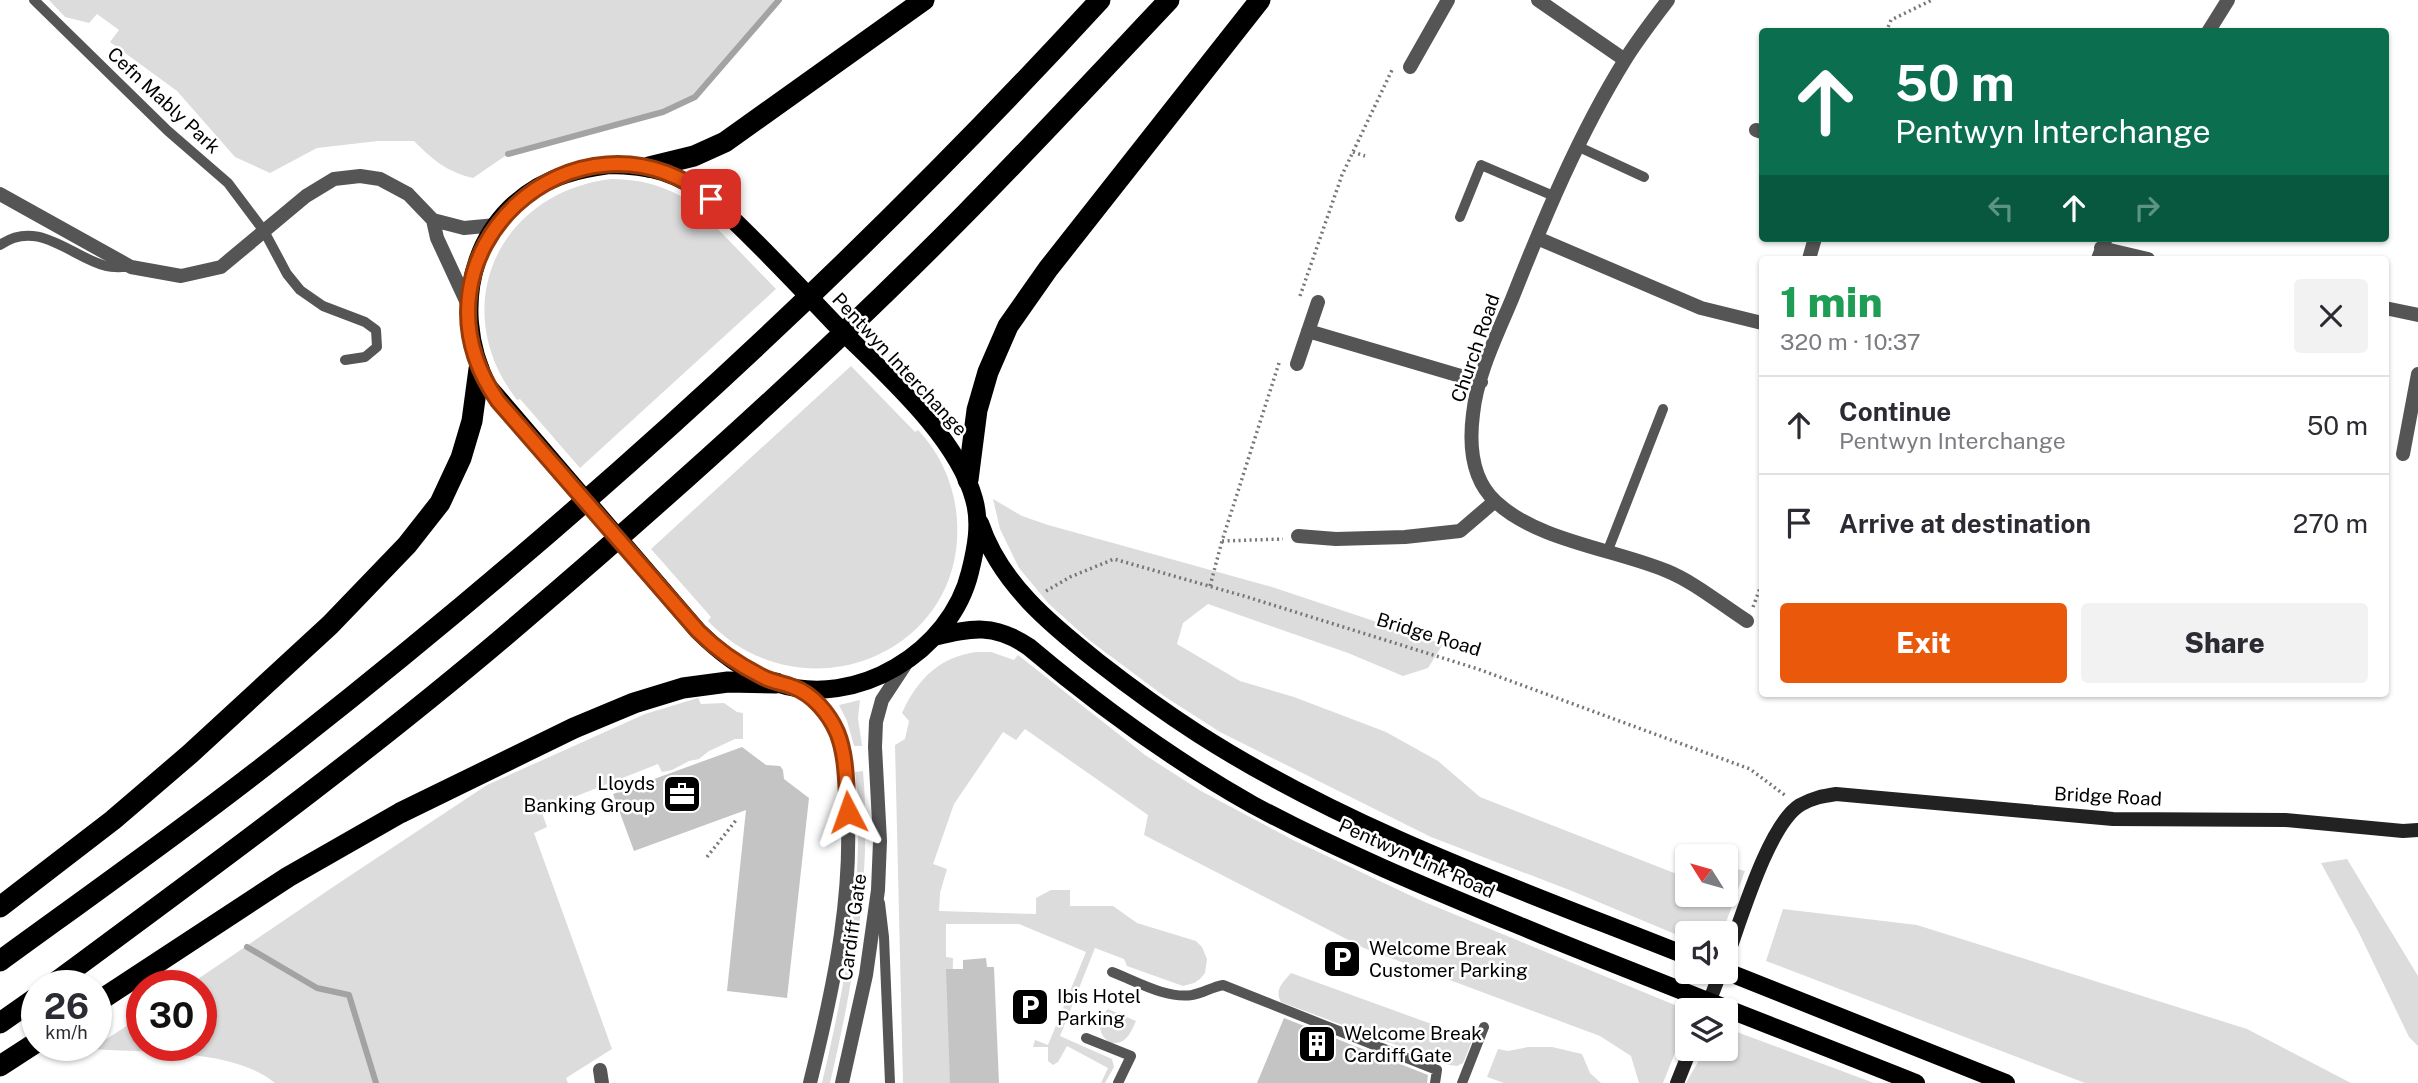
<!DOCTYPE html>
<html lang="en">
<head>
<meta charset="utf-8">
<style>
  :root { --surface:#fff; --page:#f2f2f3; --text:#2b2b33; --muted:#7c7c81; --line:#e1e1e2; --accent:#ea580c }
  body { margin:0; font-family:"Public Sans",sans-serif; background:var(--page); color:var(--text); height:100vh; display:flex; flex-direction:column; font-size:26px; white-space:nowrap }
  * { box-sizing:border-box; margin:0 }
  p { font-size:23px; color:var(--muted) }
  .icon { flex:none; width:38px; height:38px; fill:none; stroke:currentColor; stroke-width:2; stroke-linecap:round; stroke-linejoin:round }
  .map { position:relative; flex:1; overflow:hidden }
  .details { position:absolute; left:1759px; top:256px; width:630px; height:441px; display:flex; flex-direction:column; background:var(--surface); border-radius:7px; box-shadow:0 2px 5px #0004 }
  .details>* { flex:none }
  .top-card { position:absolute; left:1759px; top:28px; width:630px; height:214px; border-radius:7px; box-shadow:0 2px 5px #0004; background:#0b6e4f; color:#fff; overflow:hidden }
  .needle { width:46px; rotate:307deg }
  .buttons { position:absolute; left:1675px; top:844px; display:grid; gap:14px }
  .buttons a { display:grid; place-items:center; width:63px; height:63px; border-radius:7px; background:var(--surface); box-shadow:0 2px 5px #0004; font-size:35px }
  .speed { position:absolute; left:21px; top:970px; display:flex; gap:14px; font-size:35px; font-weight:700; text-align:center }
  .speed>* { display:grid; place-content:center; width:91px; height:91px; border-radius:50%; background:var(--surface); box-shadow:0 2px 5px #0004; line-height:1 }
  .speed small { font-size:18px; font-weight:400 }
  .speed .limit { border:10px solid #d22; background:#fff; color:#111 }
  .pin { position:absolute; display:grid; place-items:center; width:60px; height:60px; color:#fff; margin:-30px; border-radius:14px; box-shadow:0 4px 10px #0006 }
  .me { position:absolute; width:77px; margin:-38px; rotate:356deg; stroke-linejoin:round; filter:drop-shadow(0 0 5px #0008) }
  .turn { display:flex; align-items:center; gap:24px; height:147px; padding:0 21px; font-size:32px }
  .turn .icon { width:91px; height:91px; stroke-width:2.5 }
  .turn b { display:block; font-size:49px; line-height:60px }
  .lanes { display:flex; align-items:center; height:66px; padding:0 21px; background:#0003; justify-content:center; gap:35px; direction:ltr }
  .lanes .off { opacity:.35 }
  .round { display:grid; place-items:center; flex:none; width:74px; height:74px; border-radius:7px; background:var(--page) }
  .summary { display:flex; align-items:center; justify-content:space-between; height:119px; padding:0 21px }
  h1 { font-size:42px; font-weight:800; line-height:52px; color:#1e9e55 }
  .action { display:flex; gap:14px; margin-top:auto; padding:14px 21px }
  .action a { flex:1; height:80px; border-radius:7px; background:var(--accent); color:#fff; font-size:28px; font-weight:800; line-height:80px; text-align:center }
  .action a+a { background:var(--page); color:var(--text) }
  ul { padding:0; list-style:none }
  li { display:flex; align-items:center; gap:21px; height:98px; padding:0 21px; border-top:2px solid var(--line) }
  li div { flex:1 }
  li b { display:block; font-size:26px }
  li em { font-style:normal }
  .map>svg:first-child { display:block }
</style>
</head>
<body>
<div class="map">
<svg width="2418" height="1083" viewBox="0 0 2418 1083">
  <rect width="100%" height="100%" fill="#fff"/>
  <path fill="#dcdcdc" d="M 49,0 L 779,0 L 695,97 L 663,112 L 508,154 L 473,178 C 447,172 433,160 414,141 L 378,141 L 317,148 L 270,173 L 235,157 L 177,91 L 110,42 L 119,30 L 97,14 L 89,23 L 65,17 Z
    M 611,179 C 652,179 684,193 714,220 L 712,223 L 776,289 L 580,468 L 520,399 L 517,400 C 446,309 497,193 611,179 Z
    M 851,366 L 915,432 L 918,430 C 939,452 952,480 956,510 C 974,651 804,722 708,621 L 711,617 L 651,549 Z
    M 993,499 L 1022,516 L 1048,525 L 1272,587 L 1443,644 L 1428,668 L 1403,676 L 1348,653 L 1208,604 L 1183,623 L 1177,644 L 1240,681 L 1294,697 L 1386,732 L 1438,761 L 1480,797 L 1687,878 L 1687,894 L 1726,894 L 1726,866 L 1745,871 L 1722,933 L 1687,933 L 1687,939 L 1572,891 L 1431,837 L 1220,732 L 1164,696 L 1089,640 L 1049,604 L 1019,568 L 1000,529 Z
    M 976,652 L 991,652 L 1014,660 L 1018,655 L 1145,755 L 1201,791 L 1293,840 L 1422,901 L 1687,1010 L 1687,1023 L 1663,1083 L 1639,1083 L 1631,1056 L 1600,1036 L 1364,948 L 1144,835 L 1148,815 L 1025,729 L 1016,740 L 1003,732 L 954,804 L 933,864 L 947,869 L 940,893 L 939,911 L 1036,914 L 1036,898 L 1051,890 L 1070,890 L 1070,906 L 1113,906 L 1137,923 L 1196,941 L 1202,947 L 1207,959 L 1205,973 L 1200,979 L 1194,983 L 1183,986 L 1127,966 L 1124,959 L 1095,948 L 1060,1036 L 1112,1059 L 1114,1067 L 1105,1083 L 1101,1083 L 1108,1068 L 1067,1046 L 1058,1062 L 1053,1065 L 1048,1061 L 1048,1047 L 1033,1047 L 1035,1040 L 1048,1045 L 1086,952 L 1019,924 L 946,924 L 946,957 L 953,958 L 950,1083 L 903,1083 L 895,745 L 905,739 L 909,721 L 902,713 C 917,680 939,657 976,652 Z
    M 698,698 L 701,704 L 724,703 L 737,712 L 743,713 L 743,739 L 735,739 L 709,751 L 699,759 L 689,761 L 672,770 L 662,772 L 658,764 L 541,810 L 547,827 L 534,833 L 612,1049 L 566,1078 L 568,1083 L 275,1083 C 233,1048 144,1053 91,1049 L 142,1016 L 142,1045 L 201,1045 L 201,985 L 189,985 L 336,885 L 487,785 L 645,714 Z
    M 860,700 L 858,718 L 862,746 L 854,746 L 847,721 L 839,705 Z
    M 863,771 C 872,877 854,981 830,1083 L 822,1083 C 846,981 866,877 855,772 Z
    M 2347,859 L 2418,976 L 2418,1046 L 2409,1037 L 2360,935 L 2321,863 Z
    M 1783,909 L 1917,925 L 2247,1029 L 2351,1083 L 2085,1083 L 1766,961 Z
    M 1291,973 L 1473,1039 L 1463,1063 L 1457,1066 L 1449,1065 L 1281,1002 C 1274,990 1283,982 1291,973 Z
    M 1108,1009 L 1136,1021 C 1130,1034 1126,1045 1110,1043 C 1096,1033 1098,1019 1108,1009 Z
    M 1726,1028 L 1874,1083 L 1686,1083 L 1706,1048 L 1726,1048 Z
    M 1528,1047 L 1552,1047 L 1582,1054 L 1590,1073 L 1601,1083 L 1504,1083 L 1487,1077 L 1498,1049 L 1508,1051 Z"/>
  <g fill="none" stroke-linecap="round" stroke-linejoin="round">
    <path stroke="#a3a3a3" stroke-width="6" d="M 508,154 L 663,112 L 695,97 L 779,0
      M 247,947 L 317,988 L 349,995 L 376,1083"/>
  </g>
  <path fill="#c4c4c4" d="M 742,747 L 766,765 L 780,766 L 783,770 L 784,779 L 809,798 L 787,998 L 727,991 L 746,810 L 634,851 L 613,794 Z
    M 986,958 L 987,967 L 994,967 L 999,1083 L 950,1083 L 946,969 L 963,969 L 963,960 Z
    M 1284,1018 L 1428,1075 L 1427,1083 L 1257,1083 Z"/>
  <g fill="none" stroke-linecap="round" stroke-linejoin="round">
    <path stroke="#777" stroke-width="3.5" stroke-dasharray="2 3.5" stroke-linecap="butt" d="M 1886,32 L 1891,20 L 1932,0
      M 1353,152 L 1365,156
      M 1300,296 L 1342,175 L 1392,70
      M 1279,363 L 1222,541 L 1283,539
      M 1210,586 L 1222,541
      M 1046,591 L 1070,577 L 1114,559 L 1244,596 L 1478,669 L 1750,769 L 1786,796
      M 1753,607 L 1762,583
      M 707,857 L 737,819"/>
    <path stroke="#555" stroke-width="10" d="M 34,0 L 168,131 L 228,183 L 264,231 L 287,274 L 300,290 L 323,306 L 365,322 L 376,330 L 377,347 L 365,357 L 345,360
      M 1579,147 L 1644,177
      M 1460,217 L 1481,165 L 1556,197
      M 0,245 C 38,218 71,257 106,266 C 113,268 121,267 128,267
      M 1608,550 L 1663,409
      M 880,903 L 884,937 L 890,1083
      M 1112,972 C 1136,981 1166,999 1192,995 C 1203,993 1212,987 1223,985 L 1437,1070 L 1435,1083
      M 1086,1038 L 1131,1056 L 1118,1083
      M 1462,1083 L 1484,1027"/>
    <path stroke="#555" stroke-width="14" d="M 1538,0 L 1625,60
      M 1668,0 C 1653,20 1638,39 1625,60 C 1579,134 1544,218 1512,299 C 1497,335 1477,375 1473,414 C 1469,445 1472,480 1496,502 C 1538,541 1614,549 1667,571 C 1694,582 1722,605 1747,621
      M 2208,32 L 2228,0
      M 1410,67 L 1448,0
      M 1756,130 L 1762,132
      M 1537,238 L 1701,308 L 1762,323
      M 2101,248 L 2148,259
      M 1809,259 L 1815,238
      M 2098,259 L 2106,238
      M 2385,308 L 2418,315
      M 1308,331 L 1481,382
      M 1297,364 L 1318,302
      M 2403,454 L 2418,374
      M 1298,536 L 1336,539 L 1405,537 L 1460,531 L 1495,501
      M 796,688 C 814,700 830,712 838,734 C 843,749 844,766 845,782 C 857,882 834,986 810,1083
      M 600,1070 L 602,1083
      M 842,1083 L 866,975 L 878,890 L 880,841 L 875,747 L 876,722 L 882,700 L 907,662"/>
    <path stroke="#555" stroke-width="14" d="M 0,194 L 131,267 L 181,276 L 221,267 L 306,196 L 334,179 L 360,176 L 380,179 L 408,194 L 433,220 L 464,228 L 496,225
      M 433,220 L 437,238 L 468,305"/>
    <path stroke="#222" stroke-width="14" d="M 1726,960 C 1740,923 1768,825 1800,805 C 1812,798 1823,796 1836,794 L 2113,819 L 2285,820 L 2403,831 L 2418,830
      M 1706,1010 L 1721,971
      M 1677,1083 L 1691,1048"/>
    <path stroke="#000" stroke-width="18" d="M 609,165 C 650,165 679,173 711,199 C 754,238 794,281 834,323 C 881,371 956,434 974,499 C 981,523 976,548 970,572 C 951,651 856,710 776,683 C 747,673 719,652 698,631 L 488,386 C 447,305 474,204 567,174 C 581,169 595,167 609,165 Z
      M 980,523 C 1000,583 1050,624 1098,662 C 1130,687 1163,711 1197,733 C 1348,830 1521,890 1687,956
      M 934,637 C 972,628 994,623 1029,647 C 1099,706 1173,760 1253,805 C 1348,856 1448,896 1547,937 C 1670,987 1793,1034 1916,1083
      M 1725,971 L 2006,1083"/>
    <path stroke="#000" stroke-width="21" d="M 649,167 L 694,156 L 725,142 L 924,0
      M 968,480 L 977,410 L 988,372 L 1008,326 L 1048,269 L 1260,0
      M 0,907 L 113,820 L 190,754 L 330,625 L 407,545 L 440,503 L 461,458 L 472,421 L 479,369
      M 0,961 C 99,889 199,818 295,742 C 582,516 853,269 1100,0
      M 52,985 C 213,866 375,748 526,618 C 678,488 827,354 967,212 C 1036,142 1102,71 1169,0
      M 96,1003 L 288,877 L 400,813 L 574,728 L 634,703 L 683,688 L 728,682 L 776,683
      M 0,1023 L 37,997
      M 0,1066 L 37,1042"/>
  </g>
  <g fill="none" stroke-linecap="round" stroke-linejoin="round">
    <defs>
      <path id="route" d="M 711,199 C 577,91 396,255 498,401 L 698,631 C 717,650 739,665 763,677 C 773,682 783,683 793,687 C 813,694 829,714 837,732 C 847,756 846,787 848,812"/>
    </defs>
    <use href="#route" stroke="#983908" stroke-width="18"/>
    <use href="#route" stroke="#ea580c" stroke-width="12"/>
  </g>
  <defs>
    <symbol id="office-square" viewBox="-11 -11 22 22"><rect x="-9" y="-9" width="18" height="18" rx="4" fill="#000" stroke="#fff"/><path d="M-6-3h4V-5.5h4V-3h4V5H-6ZM-1-4.5V-3h2v-1.5ZM-6 0V1H6V0Z" fill="#fff"/></symbol>
    <symbol id="parking-square" viewBox="-11 -11 22 22"><rect x="-9" y="-9" width="18" height="18" rx="4" fill="#000" stroke="#fff"/><path d="M-3.5-5.5H1a3.5 3.5 0 0 1 0 7H-1V5.5H-3.5ZM-1-3.4V-.6H.8a1.4 1.4 0 0 0 0-2.8Z" fill="#fff"/></symbol>
    <symbol id="building-square" viewBox="-11 -11 22 22"><rect x="-9" y="-9" width="18" height="18" rx="4" fill="#000" stroke="#fff"/><path d="M-4-6H4V6H1V3H-1V6H-4ZM-2.5-4.3h1.7v1.8h-1.7ZM.8-4.3h1.7v1.8H.8ZM-2.5-1h1.7V.8h-1.7ZM.8-1h1.7V.8H.8Z" fill="#fff"/></symbol>
  </defs>
  <g fill-rule="evenodd">
    <use href="#office-square" x="660" y="772" width="44" height="44"/>
    <use href="#parking-square" x="1320" y="937" width="44" height="44"/>
    <use href="#parking-square" x="1008" y="985" width="44" height="44"/>
    <use href="#building-square" x="1295" y="1022" width="44" height="44"/>
  </g>
  <g text-anchor="middle" stroke-width="5" stroke-linejoin="round" paint-order="stroke">
    <g font-size="19" fill="#000" stroke="#fff">
      <text transform="translate(164 100) rotate(43)" y="7">Cefn Mably Park</text>
      <text transform="translate(1475 348) rotate(-71)" y="7">Church Road</text>
      <text transform="translate(900 364) rotate(47)" y="7">Pentwyn Interchange</text>
      <text transform="translate(1429 634) rotate(17)" y="7">Bridge Road</text>
      <text transform="translate(2108 796) rotate(3)" y="7">Bridge Road</text>
      <text transform="translate(1417 858) rotate(24)" y="7">Pentwyn Link Road</text>
      <text transform="translate(852 927) rotate(-82)" y="7">Cardiff Gate</text>
    </g>
    <g font-size="19" fill="#000" stroke="#fff" text-anchor="start">
      <text x="655" y="790" text-anchor="end">Lloyds<tspan x="655" dy="22">Banking Group</tspan></text>
      <text x="1369" y="955">Welcome Break<tspan x="1369" dy="22">Customer Parking</tspan></text>
      <text x="1057" y="1003">Ibis Hotel<tspan x="1057" dy="22">Parking</tspan></text>
      <text x="1344" y="1040">Welcome Break<tspan x="1344" dy="22">Cardiff Gate</tspan></text>
    </g>
  </g>
</svg>
<div class="buttons">
<a><svg class="needle" viewBox="-14 -14 28 28"><path d="M0-13l5 13h-10z" fill="#e53935"/><path d="M0 13l5-13h-10z" fill="#7c7c81"/></svg></a>
<a><svg class="icon" aria-label="sound" viewBox="0 0 24 24"><path d="M4 9h4l5-4v14l-5-4H4zM17 9q2 3 0 6"/></svg></a>
<a><svg class="icon" aria-label="layers" viewBox="0 0 24 24"><path d="M12 4l9 5-9 5-9-5zM3 14l9 5 9-5"/></svg></a>
</div>
<div class="speed"><div>26<small>km/h</small></div><div class="limit">30</div></div>
<div class="pin" style="left:711px;top:199px;background:#d93025"><svg class="icon" aria-label="arrive" viewBox="0 0 24 24"><path d="M6 21V4h12l-3 4 3 4H6"/></svg></div>
<svg class="me" style="left:848px;top:812px" viewBox="-20 -20 40 40"><path d="M0-17L14 15 0 8-14 15z" fill="#ea580c" stroke="#fff" stroke-width="4"/></svg>
<div class="top-card">
<div class="turn"><svg class="icon" aria-label="ahead" viewBox="0 0 24 24"><path d="M12 20V5M6 11l6-6 6 6"/></svg><div><b>50 m</b>Pentwyn Interchange</div></div>
<div class="lanes"><svg class="icon off" aria-label="left" viewBox="0 0 24 24"><path d="M17 20v-9H6M10 6l-5 5 5 5"/></svg><svg class="icon" aria-label="ahead" viewBox="0 0 24 24"><path d="M12 20V5M6 11l6-6 6 6"/></svg><svg class="icon off" aria-label="right" viewBox="0 0 24 24"><path d="M7 20v-9h11M14 6l5 5-5 5"/></svg></div>
</div>
<section class="details">
<div class="summary"><div><h1>1 min</h1><p>320 m · 10:37</p></div><a class="round"><svg class="icon" aria-label="close" viewBox="0 0 24 24"><path d="M6 6l12 12M18 6L6 18"/></svg></a></div>
<ul>
<li><svg class="icon" aria-label="ahead" viewBox="0 0 24 24"><path d="M12 20V5M6 11l6-6 6 6"/></svg><div><b>Continue</b><p>Pentwyn Interchange</p></div><em>50 m</em></li>
<li><svg class="icon" aria-label="arrive" viewBox="0 0 24 24"><path d="M6 21V4h12l-3 4 3 4H6"/></svg><div><b>Arrive at destination</b></div><em>270 m</em></li>
</ul>
<div class="action"><a>Exit</a><a>Share</a></div>
</section>
</div>
</body>
</html>
